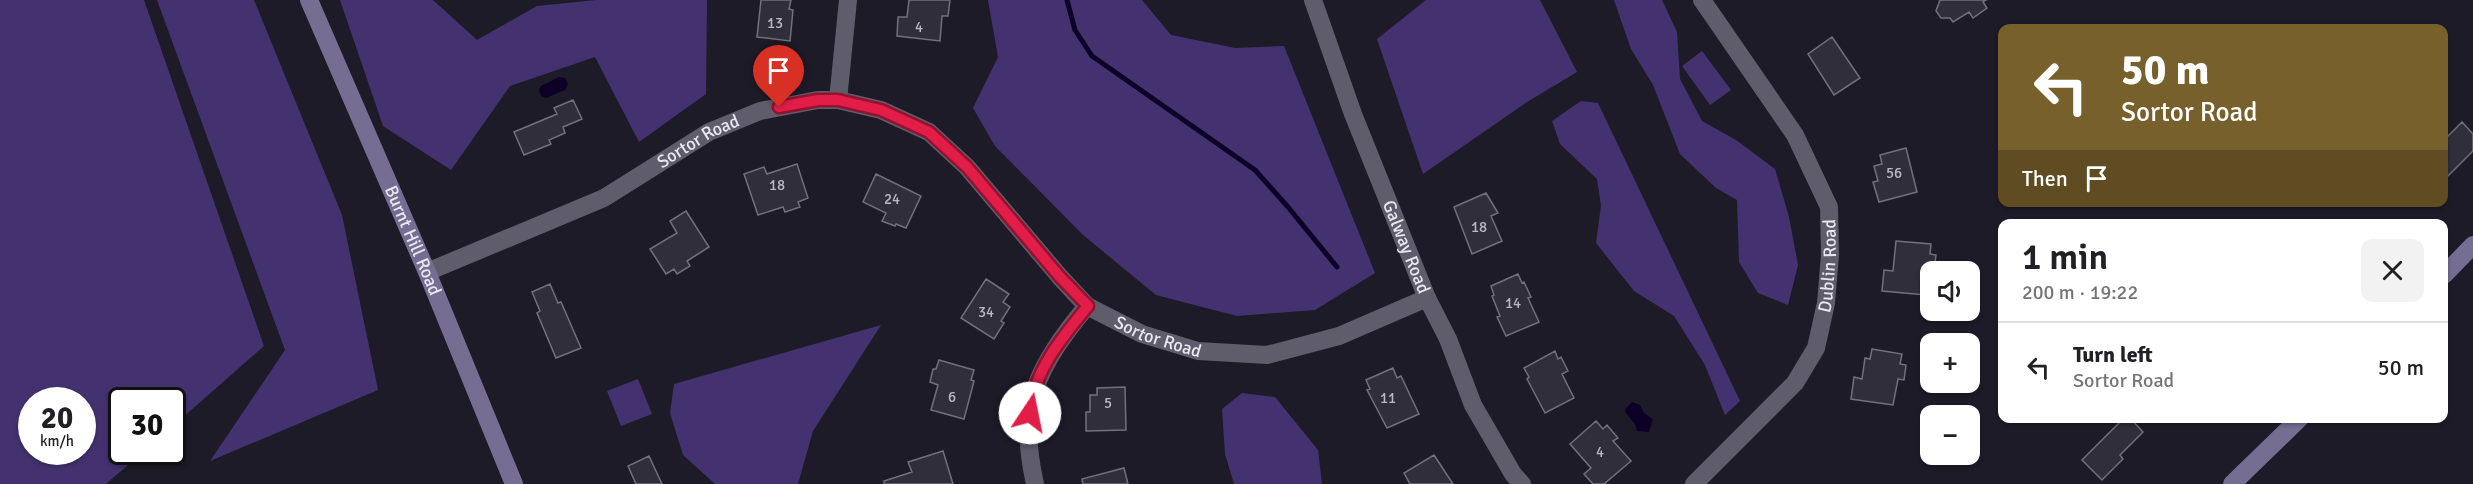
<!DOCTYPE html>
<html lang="en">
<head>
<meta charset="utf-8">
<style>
  :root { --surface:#fff; --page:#f2f2f2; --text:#202124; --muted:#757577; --line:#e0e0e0 }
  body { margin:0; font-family:Signika,sans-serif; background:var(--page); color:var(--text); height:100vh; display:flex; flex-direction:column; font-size:22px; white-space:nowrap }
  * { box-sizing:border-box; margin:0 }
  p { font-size:20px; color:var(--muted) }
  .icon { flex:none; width:33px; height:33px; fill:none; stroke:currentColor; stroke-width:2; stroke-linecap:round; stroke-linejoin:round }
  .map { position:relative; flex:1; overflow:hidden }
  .details { position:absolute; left:1998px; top:219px; width:450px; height:204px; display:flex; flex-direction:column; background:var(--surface); border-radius:12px; box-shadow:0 2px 4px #0004 }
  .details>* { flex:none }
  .guide { position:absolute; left:1998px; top:24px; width:450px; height:183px; border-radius:12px; box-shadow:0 2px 4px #0004; background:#78602c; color:#fff; overflow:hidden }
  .fabs { position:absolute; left:1920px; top:261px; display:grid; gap:12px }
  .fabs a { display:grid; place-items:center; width:60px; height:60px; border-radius:12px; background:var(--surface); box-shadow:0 2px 4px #0004; font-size:30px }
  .speed { position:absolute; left:18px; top:387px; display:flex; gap:12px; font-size:30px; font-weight:700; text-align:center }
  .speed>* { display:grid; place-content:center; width:78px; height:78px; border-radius:50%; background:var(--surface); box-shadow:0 2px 4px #0004; line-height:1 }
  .speed small { font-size:15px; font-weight:400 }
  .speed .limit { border:3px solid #111; border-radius:9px; background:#fff; color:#111 }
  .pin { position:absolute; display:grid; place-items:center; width:51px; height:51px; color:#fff; margin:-62px -26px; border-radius:50% 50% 50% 0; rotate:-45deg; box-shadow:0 0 6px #0007 }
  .pin .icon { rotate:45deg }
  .me { position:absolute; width:66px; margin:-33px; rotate:11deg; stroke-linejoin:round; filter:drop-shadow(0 0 4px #0008) }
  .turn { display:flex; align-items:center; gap:21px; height:126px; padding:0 24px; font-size:27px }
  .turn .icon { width:78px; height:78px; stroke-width:2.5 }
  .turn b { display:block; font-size:42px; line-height:51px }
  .then { display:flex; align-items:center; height:57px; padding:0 24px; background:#0003; gap:12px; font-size:22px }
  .round { display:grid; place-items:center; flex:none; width:63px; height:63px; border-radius:12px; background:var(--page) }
  .head { display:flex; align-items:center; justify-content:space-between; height:102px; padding:0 24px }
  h1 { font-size:36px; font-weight:600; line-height:45px }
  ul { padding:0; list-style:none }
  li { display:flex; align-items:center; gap:18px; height:90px; padding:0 24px; border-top:2px solid var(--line) }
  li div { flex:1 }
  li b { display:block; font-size:22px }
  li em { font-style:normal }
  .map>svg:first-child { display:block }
</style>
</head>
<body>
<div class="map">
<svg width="2473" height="484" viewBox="0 0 2473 484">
  <rect width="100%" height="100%" fill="#1e1b28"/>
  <path fill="#43326f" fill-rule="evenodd" d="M 0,0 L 144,0 L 264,346 L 173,426 L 172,400 L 122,400 L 122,452 L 143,452 L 106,484 L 0,484 ZM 32,400 L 82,400 L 82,452 L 32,452 Z
    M 157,0 L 254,0 L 342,215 L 378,390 L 210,461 L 285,350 Z
    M 340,0 L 433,0 L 477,40 L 537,6 L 596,0 L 707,0 L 706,94 L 639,142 L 595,57 L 510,86 L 451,170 L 383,126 Z
    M 988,0 L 1142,0 L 1171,35 L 1235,48 L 1284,46 L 1375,273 L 1315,310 L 1237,316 L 1156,295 L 1083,235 L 995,146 L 973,108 L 998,57 Z
    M 1426,0 L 1540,0 L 1577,72 L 1527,102 L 1423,174 L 1377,39 Z
    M 1614,0 L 1662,0 L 1677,32 L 1680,79 L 1702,121 L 1736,140 L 1775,169 L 1789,217 L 1798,265 L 1788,305 L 1758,293 L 1739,262 L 1737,200 L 1716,188 L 1680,154 L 1653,85 L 1631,49 Z
    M 1702,51 L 1731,90 L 1710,105 L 1682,66 Z
    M 1581,101 L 1598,103 L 1740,401 L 1725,415 L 1705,365 L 1674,316 L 1634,291 L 1596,243 L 1601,206 L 1597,179 L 1560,144 L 1552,121 Z
    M 881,325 L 813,431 L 798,484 L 715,484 L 683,455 L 670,413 L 674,384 Z
    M 638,379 L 652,414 L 621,426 L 607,391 Z
    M 1242,393 L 1275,397 L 1318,450 L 1322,484 L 1234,484 L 1225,454 L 1222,409 Z"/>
  <path fill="#0c0027" d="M 559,77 L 565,78 L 568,84 L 565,90 L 546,98 L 541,96 L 539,90 L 541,86 Z
    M 1632,402 L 1640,405 L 1644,413 L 1653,419 L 1649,432 L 1637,431 L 1635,424 L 1625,412 L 1626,408 Z"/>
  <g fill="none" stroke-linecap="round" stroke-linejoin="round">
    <path stroke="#0c0027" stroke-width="5" d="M 1067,0 L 1075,30 L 1092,56 L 1255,170 L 1288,207 L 1337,267"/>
  </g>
  <path fill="#312e3c" stroke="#726f7f" stroke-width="1.5" d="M 761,0 L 791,0 L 789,9 L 793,10 L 790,41 L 757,37 Z
    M 909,0 L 950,0 L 948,16 L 942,16 L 940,41 L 897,36 L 898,17 L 907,17 Z
    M 1940,0 L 1986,0 L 1983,2 L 1987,8 L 1973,18 L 1969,12 L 1953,22 L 1950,18 L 1941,18 L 1936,11 Z
    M 1832,37 L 1860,78 L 1834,95 L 1808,54 Z
    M 573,100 L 582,119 L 563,127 L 565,133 L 549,140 L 551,144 L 524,155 L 514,132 L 557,114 L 554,108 Z
    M 2462,122 L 2473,134 L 2473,151 L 2444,180 L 2444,140 Z
    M 1906,148 L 1917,192 L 1879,202 L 1873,182 L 1878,181 L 1874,166 L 1882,164 L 1880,155 Z
    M 797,164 L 808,198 L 798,202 L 800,207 L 785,212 L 783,207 L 758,215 L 744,174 L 764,167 L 767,174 Z
    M 876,174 L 921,196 L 906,228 L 896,224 L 895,226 L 882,221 L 886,213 L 863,202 Z
    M 1486,193 L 1498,213 L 1491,216 L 1502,241 L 1472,254 L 1454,207 Z
    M 686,211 L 709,247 L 687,261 L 690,266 L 677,274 L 674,269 L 666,274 L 650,249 L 677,233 L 670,221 Z
    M 1896,241 L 1931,244 L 1930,254 L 1936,255 L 1934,270 L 1928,270 L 1926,295 L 1882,291 L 1884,270 L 1893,271 Z
    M 1518,274 L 1522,283 L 1524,282 L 1531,297 L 1528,298 L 1539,322 L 1506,336 L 1497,317 L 1500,316 L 1492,296 L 1494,295 L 1491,286 Z
    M 986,279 L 1009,294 L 1003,302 L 1010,307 L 1001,321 L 1004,323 L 994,339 L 961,318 Z
    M 550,284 L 558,303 L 561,302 L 581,348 L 556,358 L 537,313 L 540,311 L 532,292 Z
    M 1872,349 L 1902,354 L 1900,364 L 1906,365 L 1904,380 L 1898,379 L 1893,405 L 1851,399 L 1854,377 L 1862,379 L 1865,358 L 1870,359 Z
    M 1555,351 L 1558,359 L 1561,357 L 1568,371 L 1562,374 L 1574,398 L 1545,413 L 1527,379 L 1529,377 L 1524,368 Z
    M 939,360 L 974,370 L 971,380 L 974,381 L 964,419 L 931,410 L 938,385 L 930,382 L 933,369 L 936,369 Z
    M 1393,368 L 1397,378 L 1401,376 L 1419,414 L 1387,428 L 1367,390 L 1370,389 L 1366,380 Z
    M 1125,387 L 1126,430 L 1086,431 L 1086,412 L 1090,412 L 1090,395 L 1097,395 L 1097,388 Z
    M 2124,418 L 2130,418 L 2143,432 L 2120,455 L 2123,459 L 2102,480 L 2082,460 Z
    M 1596,421 L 1603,429 L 1607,425 L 1618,438 L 1613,441 L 1631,461 L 1604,484 L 1593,484 L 1584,474 L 1591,468 L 1570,444 Z
    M 943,451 L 953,484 L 884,484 L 884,481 L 912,472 L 908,462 Z
    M 1434,455 L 1453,484 L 1410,484 L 1404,473 Z
    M 649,456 L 662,484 L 636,484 L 628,466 Z
    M 1124,468 L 1128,484 L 1083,484 L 1082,479 Z"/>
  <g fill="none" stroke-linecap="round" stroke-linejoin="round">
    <g stroke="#5f5c6b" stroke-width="18">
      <path id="s1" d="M 1313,0 L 1353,114 L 1427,298 L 1448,339 L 1473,405 L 1513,474 L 1522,484"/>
      <path d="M 838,100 L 848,0"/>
      <path id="s2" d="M 427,272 L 604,198 L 709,132 L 760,111 L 818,100 L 838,100 L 881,110 L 929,132 L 967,167 L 1060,277 L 1087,306 L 1142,334 L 1198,351 L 1267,355 L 1339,336 L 1427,298"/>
      <path d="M 1035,484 C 1017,404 1037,367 1087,306"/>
      <path id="s3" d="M 1694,484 L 1795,383 L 1816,348 L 1826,303 L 1830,255 L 1829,207 L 1795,135 L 1702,0"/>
    </g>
    <g stroke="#756d92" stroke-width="18">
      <path id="s4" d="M 309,0 L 427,272 L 514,484"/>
      <path d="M 2444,275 L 2473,245"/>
      <path d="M 2232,484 L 2300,418"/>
    </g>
  </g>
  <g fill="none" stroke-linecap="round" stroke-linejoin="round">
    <defs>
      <path id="route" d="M 779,107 L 818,100 L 838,100 L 881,110 L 929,132 L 967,167 L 1060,277 L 1088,306 C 1062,337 1033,372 1030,413"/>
    </defs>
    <use href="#route" stroke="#92132f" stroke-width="15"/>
    <use href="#route" stroke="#e11d48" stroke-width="10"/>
  </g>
  <g text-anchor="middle" stroke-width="4.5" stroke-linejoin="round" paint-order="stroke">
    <g font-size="15" fill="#bbbac4">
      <text x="775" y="28">13</text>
      <text x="919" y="32">4</text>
      <text x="1894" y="178">56</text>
      <text x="777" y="190">18</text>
      <text x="892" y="204">24</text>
      <text x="1479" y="232">18</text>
      <text x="1513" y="308">14</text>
      <text x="986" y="317">34</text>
      <text x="952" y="402">6</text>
      <text x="1388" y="403">11</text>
      <text x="1108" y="408">5</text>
      <text x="1600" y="457">4</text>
    </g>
    <g font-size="18" fill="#e9e8f1" stroke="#08070c">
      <text dy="6" stroke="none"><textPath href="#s2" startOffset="302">Sortor Road</textPath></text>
      <text dy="6" stroke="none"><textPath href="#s4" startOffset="262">Burnt Hill Road</textPath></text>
      <text dy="6" stroke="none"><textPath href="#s1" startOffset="264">Galway Road</textPath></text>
      <text dy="6" stroke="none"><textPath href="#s3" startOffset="267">Dublin Road</textPath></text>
      <text dy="6" stroke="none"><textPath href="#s2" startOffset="860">Sortor Road</textPath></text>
    </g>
  </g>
</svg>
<div class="fabs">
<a><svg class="icon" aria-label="sound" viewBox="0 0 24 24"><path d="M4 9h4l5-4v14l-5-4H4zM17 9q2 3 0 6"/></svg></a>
<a>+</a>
<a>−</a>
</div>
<div class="speed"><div>20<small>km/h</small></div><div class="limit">30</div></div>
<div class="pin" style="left:779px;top:107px;background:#d93025"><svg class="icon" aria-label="arrive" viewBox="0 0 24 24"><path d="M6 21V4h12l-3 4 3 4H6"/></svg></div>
<svg class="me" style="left:1030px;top:413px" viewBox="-20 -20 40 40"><circle r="19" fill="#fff"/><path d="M0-13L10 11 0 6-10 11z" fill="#e11d48"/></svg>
<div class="guide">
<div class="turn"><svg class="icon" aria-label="left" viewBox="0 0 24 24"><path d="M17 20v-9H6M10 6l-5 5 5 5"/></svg><div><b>50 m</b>Sortor Road</div></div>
<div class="then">Then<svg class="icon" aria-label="arrive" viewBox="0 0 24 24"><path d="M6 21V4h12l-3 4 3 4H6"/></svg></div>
</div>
<section class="details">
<div class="head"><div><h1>1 min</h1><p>200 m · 19:22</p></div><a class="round"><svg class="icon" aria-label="close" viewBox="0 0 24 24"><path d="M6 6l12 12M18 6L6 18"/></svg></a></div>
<ul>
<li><svg class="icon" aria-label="left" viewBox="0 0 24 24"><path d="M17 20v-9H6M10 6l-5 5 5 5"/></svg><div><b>Turn left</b><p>Sortor Road</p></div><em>50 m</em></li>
</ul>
</section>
</div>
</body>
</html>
